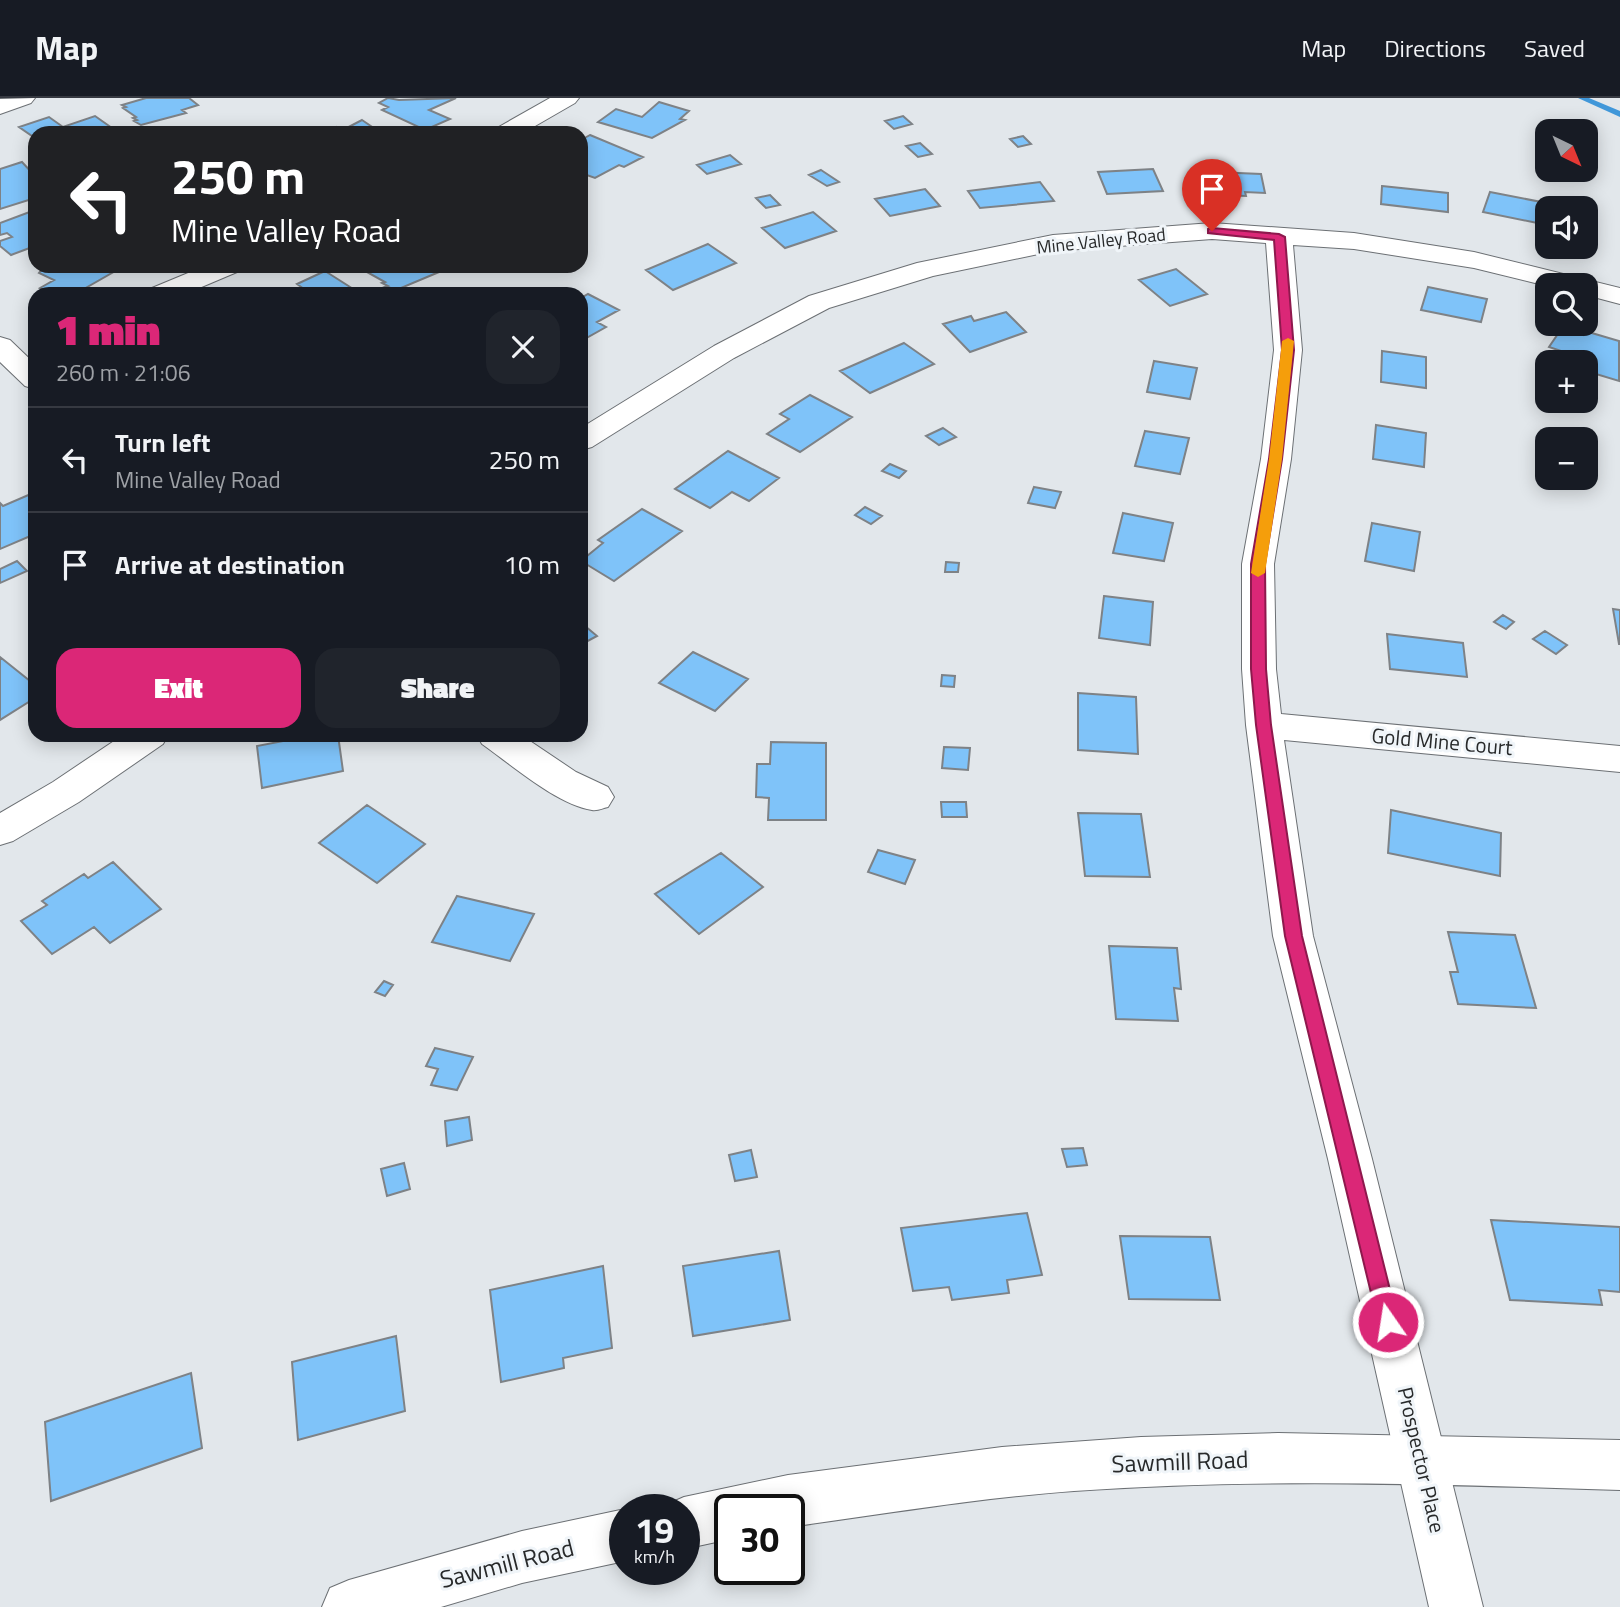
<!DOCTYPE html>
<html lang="en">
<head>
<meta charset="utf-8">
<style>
  :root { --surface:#171b24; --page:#20242c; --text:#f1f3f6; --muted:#9ea1a6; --line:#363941; --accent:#db2777 }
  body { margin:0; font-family:"Titillium Web",sans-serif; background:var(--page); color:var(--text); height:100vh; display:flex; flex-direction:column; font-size:26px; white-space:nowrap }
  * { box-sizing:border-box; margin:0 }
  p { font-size:23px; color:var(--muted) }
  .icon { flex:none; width:38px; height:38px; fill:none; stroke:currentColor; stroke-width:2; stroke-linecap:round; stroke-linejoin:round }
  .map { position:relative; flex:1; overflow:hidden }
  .sheet { position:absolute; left:28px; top:189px; width:560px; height:455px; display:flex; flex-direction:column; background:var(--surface); border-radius:21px; box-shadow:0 4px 18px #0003 }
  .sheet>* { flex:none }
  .banner { position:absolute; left:28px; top:28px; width:560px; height:147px; border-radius:21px; box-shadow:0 4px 18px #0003; background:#202124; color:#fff; overflow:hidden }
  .needle { width:46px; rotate:137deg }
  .buttons { position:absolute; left:1535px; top:21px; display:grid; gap:14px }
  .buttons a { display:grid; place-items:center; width:63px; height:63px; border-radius:14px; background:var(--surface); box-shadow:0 4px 18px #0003; font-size:35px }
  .speed { position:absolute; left:609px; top:1396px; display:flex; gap:14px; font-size:35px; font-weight:700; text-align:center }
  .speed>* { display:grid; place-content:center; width:91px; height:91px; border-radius:50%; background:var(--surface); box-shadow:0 4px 18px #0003; line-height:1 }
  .speed small { font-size:18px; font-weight:400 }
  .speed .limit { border:4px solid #111; border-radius:10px; background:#fff; color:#111 }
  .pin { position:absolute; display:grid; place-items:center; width:60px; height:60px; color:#fff; margin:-72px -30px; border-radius:50% 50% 50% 0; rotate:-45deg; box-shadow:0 0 7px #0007 }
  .pin .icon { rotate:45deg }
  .me { position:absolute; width:77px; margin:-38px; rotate:347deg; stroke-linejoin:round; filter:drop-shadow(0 0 5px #0008) }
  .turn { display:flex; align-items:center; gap:24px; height:147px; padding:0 28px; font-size:32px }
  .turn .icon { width:91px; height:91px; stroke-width:2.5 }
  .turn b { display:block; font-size:49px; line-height:60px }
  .round { display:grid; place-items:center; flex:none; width:74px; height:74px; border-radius:21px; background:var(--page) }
  .headline { display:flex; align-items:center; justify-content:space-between; height:119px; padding:0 28px }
  h1 { font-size:42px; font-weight:800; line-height:52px; color:var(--accent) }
  .action { display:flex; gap:14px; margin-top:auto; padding:14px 28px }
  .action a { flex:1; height:80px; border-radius:21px; background:var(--accent); color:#fff; font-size:28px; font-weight:800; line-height:80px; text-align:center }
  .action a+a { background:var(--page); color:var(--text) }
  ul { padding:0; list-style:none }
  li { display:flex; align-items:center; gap:21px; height:105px; padding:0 28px; border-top:2px solid var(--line) }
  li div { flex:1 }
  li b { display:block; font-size:26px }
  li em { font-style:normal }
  header { display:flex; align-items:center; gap:42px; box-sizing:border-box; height:98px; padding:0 35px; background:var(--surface); border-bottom:2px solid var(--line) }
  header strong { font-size:33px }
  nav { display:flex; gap:38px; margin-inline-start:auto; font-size:24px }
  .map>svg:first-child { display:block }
</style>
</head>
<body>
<header>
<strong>Map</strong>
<nav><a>Map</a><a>Directions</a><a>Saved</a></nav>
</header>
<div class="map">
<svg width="1620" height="1509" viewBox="0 0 1620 1509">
  <rect width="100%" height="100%" fill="#e2e7eb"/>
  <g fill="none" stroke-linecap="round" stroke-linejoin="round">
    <path fill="#4097d9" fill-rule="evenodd" d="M 1578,0 L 1589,0 L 1620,13 L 1620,19 Z"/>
  </g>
  <path fill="#7fc3f9" stroke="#7e8286" stroke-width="2" d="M 146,0 L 189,0 L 198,7 L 182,12 L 186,15 L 141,27 L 134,23 L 137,22 L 133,20 L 136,19 L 123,10 L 126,9 L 122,7 Z
    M 388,0 L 399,2 L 456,0 L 429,12 L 450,21 L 425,32 L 382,12 L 388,9 L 379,5 Z
    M 659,4 L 689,13 L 680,21 L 685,22 L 652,40 L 598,24 L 616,11 L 642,19 Z
    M 95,18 L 119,35 L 35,35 L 35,40 L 19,29 L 49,19 L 63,29 Z
    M 903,18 L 912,26 L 894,31 L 885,23 Z
    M 362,22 L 381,35 L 323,35 L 336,29 L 341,33 Z
    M 590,37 L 643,59 L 624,69 L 619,67 L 595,80 L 581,75 L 581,42 Z
    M 1023,38 L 1031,46 L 1018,49 L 1010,41 Z
    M 920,45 L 932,56 L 918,59 L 906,48 Z
    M 730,57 L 741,66 L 707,76 L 697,67 Z
    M 22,64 L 35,78 L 32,82 L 35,85 L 35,100 L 0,111 L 0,71 Z
    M 1153,71 L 1163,93 L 1107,96 L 1098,74 Z
    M 821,72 L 839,84 L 827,88 L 809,77 Z
    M 1191,73 L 1261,76 L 1265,95 L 1245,94 L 1246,98 L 1195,96 Z
    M 1040,84 L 1054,103 L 980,110 L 968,93 Z
    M 1382,88 L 1448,95 L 1448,114 L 1381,106 Z
    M 925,91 L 940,108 L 890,118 L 875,101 Z
    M 1490,94 L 1567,109 L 1547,110 L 1547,127 L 1483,114 Z
    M 770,97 L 780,107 L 766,110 L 756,100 Z
    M 35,112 L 35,148 L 11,157 L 0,148 L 0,143 L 12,139 L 7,135 L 0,137 L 0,125 Z
    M 813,114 L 836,133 L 785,150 L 762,130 Z
    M 708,146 L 736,165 L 673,192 L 646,172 Z
    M 45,168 L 124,168 L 75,196 L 54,196 L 40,190 L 54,182 L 39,175 Z
    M 366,168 L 440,168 L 433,172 L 439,174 L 394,193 L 385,189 L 388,188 L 382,185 L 385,184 L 365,173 L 368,172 L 363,170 Z
    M 1176,171 L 1207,196 L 1170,208 L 1139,182 Z
    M 325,173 L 361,196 L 302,196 L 308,194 L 297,186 Z
    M 1428,189 L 1487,201 L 1481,224 L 1421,212 Z
    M 588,196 L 619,212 L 597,224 L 606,229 L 581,243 L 581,200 Z
    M 1006,214 L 1026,234 L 970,254 L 943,226 L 971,218 L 974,223 Z
    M 1562,230 L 1583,237 L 1585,233 L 1619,243 L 1619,283 L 1586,273 L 1586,264 L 1579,264 L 1582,260 L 1549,249 Z
    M 904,245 L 934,266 L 870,295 L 840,273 Z
    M 1382,253 L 1426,259 L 1426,290 L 1381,284 Z
    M 1154,263 L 1197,270 L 1190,301 L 1147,294 Z
    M 810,297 L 852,319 L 800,354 L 767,336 L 789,321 L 780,316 Z
    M 1376,327 L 1426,335 L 1424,369 L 1373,361 Z
    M 943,330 L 956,339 L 939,347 L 926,338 Z
    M 1145,333 L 1189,340 L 1180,376 L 1135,368 Z
    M 728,353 L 779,380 L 749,403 L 732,394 L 710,410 L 675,391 Z
    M 890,366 L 906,373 L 899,380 L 882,373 Z
    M 1034,389 L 1061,394 L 1055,410 L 1028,405 Z
    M 33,395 L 35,436 L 0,451 L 0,405 L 3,408 Z
    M 865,409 L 882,418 L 871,426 L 855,417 Z
    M 642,411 L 682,433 L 614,483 L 581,463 L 603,445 L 598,442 Z
    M 1123,415 L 1173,425 L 1164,463 L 1113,455 Z
    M 1372,425 L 1420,434 L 1414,473 L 1365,463 Z
    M 17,463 L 27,473 L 0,485 L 0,471 Z
    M 946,464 L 959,465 L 958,474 L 945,474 Z
    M 1104,498 L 1153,504 L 1150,547 L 1099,540 Z
    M 1613,511 L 1620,512 L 1620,546 L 1619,546 Z
    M 1503,517 L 1514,524 L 1506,531 L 1494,524 Z
    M 585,528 L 597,538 L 584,545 L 581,542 L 581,530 Z
    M 1545,533 L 1567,547 L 1556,556 L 1533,541 Z
    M 1387,536 L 1463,545 L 1467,579 L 1390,571 Z
    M 693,554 L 748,581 L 715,613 L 659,585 Z
    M 0,559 L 35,587 L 35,600 L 0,622 Z
    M 942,577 L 955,578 L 954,589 L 941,588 Z
    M 1078,595 L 1136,599 L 1138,656 L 1078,652 Z
    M 338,637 L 343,673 L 262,690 L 257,648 L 294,641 L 294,638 L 297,637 Z
    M 771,644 L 826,645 L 826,722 L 768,722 L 769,700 L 756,699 L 757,666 L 770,666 Z
    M 944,649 L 970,650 L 968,672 L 942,670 Z
    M 941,704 L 966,704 L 967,719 L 942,719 Z
    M 367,707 L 425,746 L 377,785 L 319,745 Z
    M 1391,712 L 1501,735 L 1500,778 L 1388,755 Z
    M 1078,715 L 1141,716 L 1150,779 L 1085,778 Z
    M 878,752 L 915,762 L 905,786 L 868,774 Z
    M 721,755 L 763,789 L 699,836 L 655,796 Z
    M 113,764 L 161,811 L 110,845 L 94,829 L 52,856 L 21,823 L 47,807 L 42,803 L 84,776 L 88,780 Z
    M 457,798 L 534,816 L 510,863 L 432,844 Z
    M 1448,834 L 1515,837 L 1536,910 L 1458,906 L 1450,874 L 1458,874 Z
    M 1109,848 L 1177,850 L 1181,891 L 1174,890 L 1178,923 L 1116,921 Z
    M 384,883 L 393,887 L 385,898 L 375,894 Z
    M 435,950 L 473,959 L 457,992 L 431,987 L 438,971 L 426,968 Z
    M 469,1019 L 472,1042 L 447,1048 L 445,1023 Z
    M 1083,1050 L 1087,1067 L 1067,1069 L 1062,1051 Z
    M 751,1052 L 757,1079 L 735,1083 L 729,1057 Z
    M 404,1065 L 410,1091 L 387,1098 L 381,1071 Z
    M 1027,1115 L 1042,1177 L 1007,1182 L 1009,1195 L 952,1202 L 949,1189 L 913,1193 L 901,1130 Z
    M 1491,1122 L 1620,1129 L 1620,1194 L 1599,1192 L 1602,1207 L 1510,1202 Z
    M 1120,1138 L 1210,1139 L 1220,1202 L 1129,1201 Z
    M 779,1153 L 790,1222 L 693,1238 L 683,1168 Z
    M 603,1168 L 612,1250 L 563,1260 L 564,1270 L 501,1284 L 490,1192 Z
    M 396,1238 L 405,1313 L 298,1342 L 292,1264 Z
    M 191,1275 L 202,1350 L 51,1403 L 45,1324 Z"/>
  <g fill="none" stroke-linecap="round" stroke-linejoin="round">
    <defs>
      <path id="minor" d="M 35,0 L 31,5 L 0,16 L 0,1 Z
        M 550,0 L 579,0 L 575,5 L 523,35 L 494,35 L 497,30 Z
        M 1212,125 L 1354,135 L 1474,154 L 1620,190 L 1620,206 L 1586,197 L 1586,187 L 1547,188 L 1474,170 L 1354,151 L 1293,147 L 1302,252 L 1291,361 L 1274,466 L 1276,571 L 1281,616 L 1620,648 L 1620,674 L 1284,642 L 1313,838 L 1372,1061 L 1483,1509 L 1429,1509 L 1328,1061 L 1273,838 L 1246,627 L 1242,571 L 1242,466 L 1261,361 L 1274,252 L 1266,145 L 1212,141 L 1053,153 L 933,178 L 829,210 L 734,260 L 592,349 L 581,352 L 581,330 L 714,248 L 809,198 L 917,165 L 1053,137 Z
        M 205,168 L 241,168 L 237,174 L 185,196 L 148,196 L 152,190 Z
        M 0,239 L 10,242 L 35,266 L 35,291 L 25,288 L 0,264 Z
        M 123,637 L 168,637 L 163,646 L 79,704 L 13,743 L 0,747 L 0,715 L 53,684 Z
        M 477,637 L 521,637 L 576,674 L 608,689 L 614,699 L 608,709 C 603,710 598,713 592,712 C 556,706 512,667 482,646 Z"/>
      <path id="tertiary" d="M 1278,1335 L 1620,1342 L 1620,1392 C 1438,1386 1256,1380 1074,1393 C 978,1400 884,1416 789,1429 L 789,1412 L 730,1412 L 730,1441 L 684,1451 L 684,1412 L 663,1412 L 666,1407 L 684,1399 L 788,1377 L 1002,1349 L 1141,1339 Z
        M 625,1411 L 628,1412 L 625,1412 L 625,1463 L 522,1485 L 441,1509 L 322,1509 L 330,1490 L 349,1482 L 522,1433 Z"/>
    </defs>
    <use href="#minor" stroke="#6c7074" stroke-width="2"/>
    <use href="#tertiary" stroke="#6c7074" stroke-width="2"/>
    <use href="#minor" fill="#fff" fill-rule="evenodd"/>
    <use href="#tertiary" fill="#fff" fill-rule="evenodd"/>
  </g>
  <path fill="#db2777" stroke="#8e194d" stroke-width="2" d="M 1212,130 L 1279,136 L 1285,139 L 1294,252 L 1282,361 L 1265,466 L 1266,571 L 1271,627 L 1302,838 L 1398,1224 L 1395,1230 L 1388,1233 L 1381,1230 L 1378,1224 L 1285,838 L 1256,627 L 1251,571 L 1251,466 L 1269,361 L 1282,252 L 1274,142 L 1208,135 L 1208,131 Z"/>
  <path fill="#f59e0b" d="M 1288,240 L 1294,243 L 1282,361 L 1265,475 L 1258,479 L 1251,475 L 1269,361 L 1282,243 Z"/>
  <g text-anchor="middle" stroke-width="6" stroke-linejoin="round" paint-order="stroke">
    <g font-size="18" fill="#27292a" stroke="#f0f5f9">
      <text transform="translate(1101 143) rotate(-6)" y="6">Mine Valley Road</text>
    </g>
    <g font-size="21" fill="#27292a" stroke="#f0f5f9">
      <text transform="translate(1442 644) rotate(5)" y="7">Gold Mine Court</text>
      <text transform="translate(1421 1362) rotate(77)" y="7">Prospector Place</text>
    </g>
    <g font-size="24" fill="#27292a" stroke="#f0f5f9">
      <text transform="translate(1180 1364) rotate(-2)" y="8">Sawmill Road</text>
      <text transform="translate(507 1466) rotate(-14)" y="8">Sawmill Road</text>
    </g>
  </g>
</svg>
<div class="buttons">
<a><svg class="needle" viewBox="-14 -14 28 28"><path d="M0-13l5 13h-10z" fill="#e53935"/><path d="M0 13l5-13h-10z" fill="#9ea1a6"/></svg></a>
<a><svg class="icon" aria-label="sound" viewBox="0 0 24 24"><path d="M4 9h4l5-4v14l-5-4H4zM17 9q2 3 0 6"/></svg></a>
<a><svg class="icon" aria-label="search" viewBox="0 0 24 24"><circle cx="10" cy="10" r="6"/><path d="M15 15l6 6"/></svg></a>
<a>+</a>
<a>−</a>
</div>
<div class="speed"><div>19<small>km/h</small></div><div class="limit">30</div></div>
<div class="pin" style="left:1212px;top:133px;background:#d93025"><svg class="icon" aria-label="arrive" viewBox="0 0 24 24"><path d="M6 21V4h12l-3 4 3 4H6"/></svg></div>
<svg class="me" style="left:1388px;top:1224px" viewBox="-20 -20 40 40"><circle r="17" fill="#db2777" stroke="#fff" stroke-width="3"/><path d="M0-11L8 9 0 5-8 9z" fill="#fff"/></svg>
<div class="banner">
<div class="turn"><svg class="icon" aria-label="left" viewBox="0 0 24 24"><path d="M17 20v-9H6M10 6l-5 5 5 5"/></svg><div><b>250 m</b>Mine Valley Road</div></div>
</div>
<section class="sheet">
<div class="headline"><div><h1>1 min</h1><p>260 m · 21:06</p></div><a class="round"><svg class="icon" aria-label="close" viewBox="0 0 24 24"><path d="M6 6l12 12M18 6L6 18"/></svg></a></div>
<ul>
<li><svg class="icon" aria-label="left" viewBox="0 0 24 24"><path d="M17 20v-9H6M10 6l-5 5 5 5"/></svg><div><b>Turn left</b><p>Mine Valley Road</p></div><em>250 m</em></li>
<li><svg class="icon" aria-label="arrive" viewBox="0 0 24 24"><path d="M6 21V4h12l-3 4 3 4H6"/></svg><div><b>Arrive at destination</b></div><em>10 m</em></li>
</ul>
<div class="action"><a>Exit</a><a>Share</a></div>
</section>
</div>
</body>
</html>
